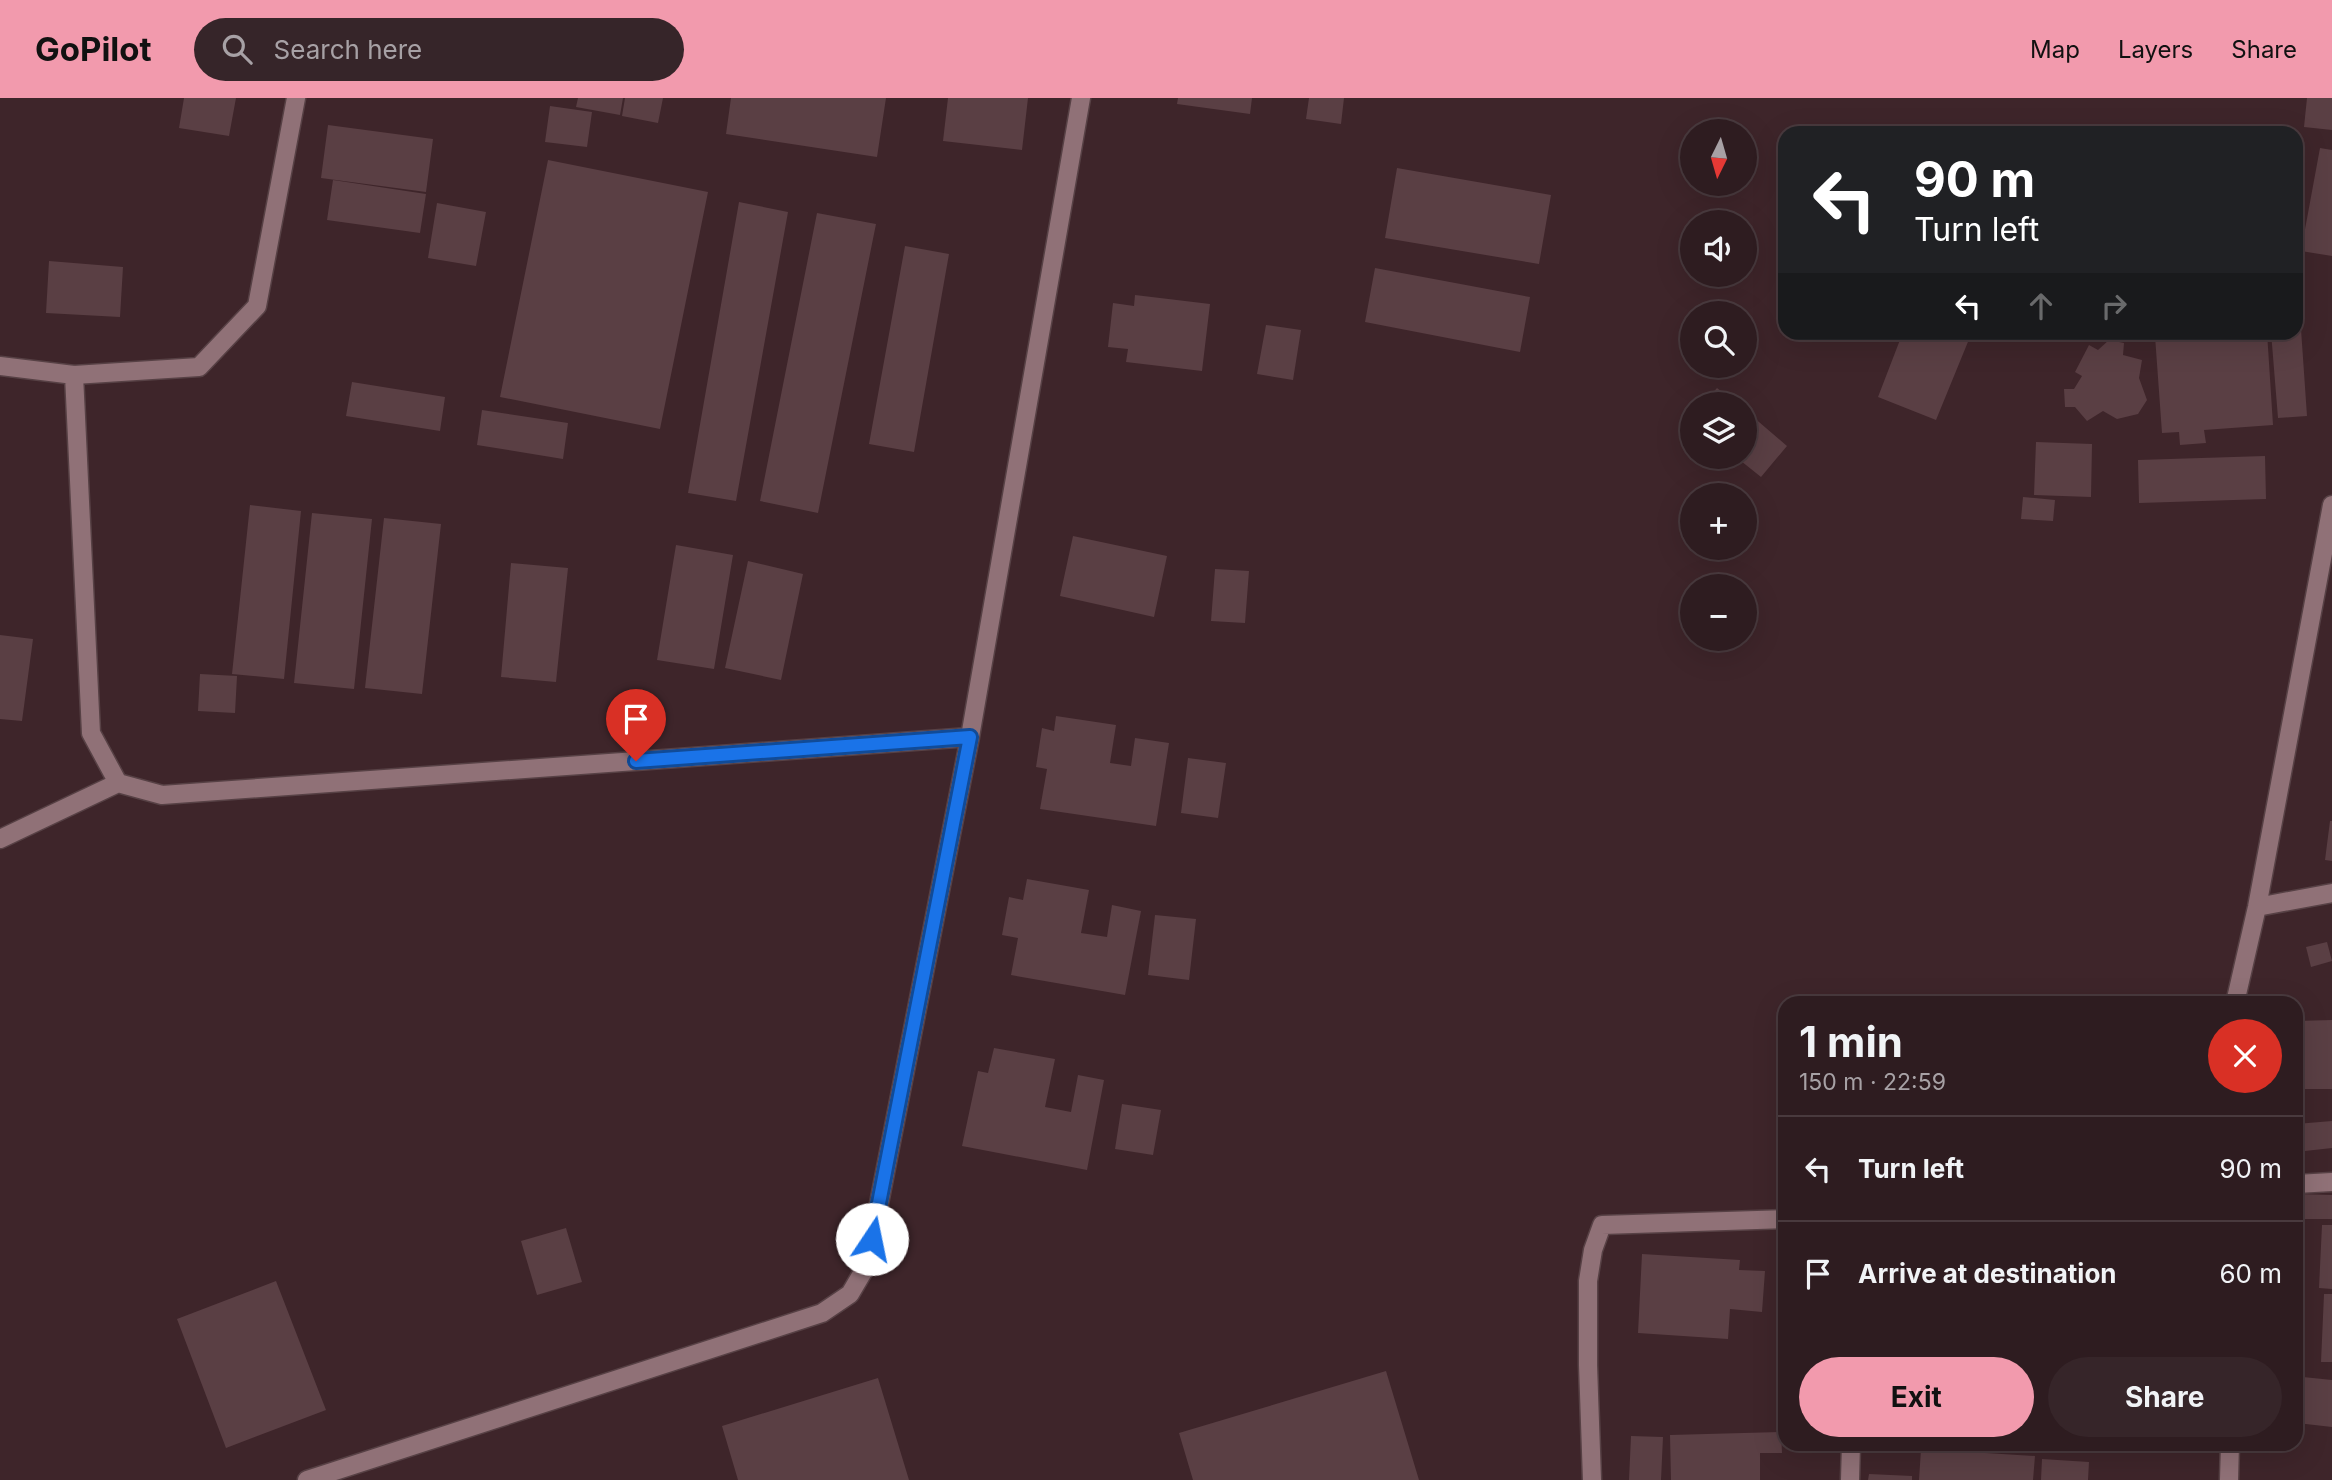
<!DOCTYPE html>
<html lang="en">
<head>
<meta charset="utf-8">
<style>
  :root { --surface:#2e1c20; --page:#362529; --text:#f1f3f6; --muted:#a7a1a5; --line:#493a3e; --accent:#f29aad }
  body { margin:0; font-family:Inter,sans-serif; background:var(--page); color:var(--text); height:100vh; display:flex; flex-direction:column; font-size:26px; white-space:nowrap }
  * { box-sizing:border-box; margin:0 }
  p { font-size:23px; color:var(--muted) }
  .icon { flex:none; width:38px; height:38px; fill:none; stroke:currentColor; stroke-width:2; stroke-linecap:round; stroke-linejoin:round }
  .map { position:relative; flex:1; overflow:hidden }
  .details { position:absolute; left:1778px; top:898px; width:525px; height:455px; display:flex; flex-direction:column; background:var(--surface); border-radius:21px; box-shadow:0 7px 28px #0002,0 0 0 2px var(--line) }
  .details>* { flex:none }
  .banner { position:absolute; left:1778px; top:28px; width:525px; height:214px; border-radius:21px; box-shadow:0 7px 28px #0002,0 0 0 2px var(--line); background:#202124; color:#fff; overflow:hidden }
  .needle { width:46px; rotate:185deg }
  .fabs { position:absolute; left:1680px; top:21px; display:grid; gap:14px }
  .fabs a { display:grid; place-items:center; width:77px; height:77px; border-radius:50%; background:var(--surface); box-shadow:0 7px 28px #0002,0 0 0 2px var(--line); font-size:35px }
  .pin { position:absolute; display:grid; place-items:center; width:60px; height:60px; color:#fff; margin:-72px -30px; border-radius:50% 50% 50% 0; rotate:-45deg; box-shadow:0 0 7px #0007 }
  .pin .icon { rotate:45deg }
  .me { position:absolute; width:77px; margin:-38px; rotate:11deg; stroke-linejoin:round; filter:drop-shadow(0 0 5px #0008) }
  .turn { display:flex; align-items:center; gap:24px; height:147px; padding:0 21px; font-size:32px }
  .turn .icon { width:91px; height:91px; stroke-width:2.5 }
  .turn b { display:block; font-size:49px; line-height:60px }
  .lanes { display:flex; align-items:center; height:66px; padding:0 21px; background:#0003; justify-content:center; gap:35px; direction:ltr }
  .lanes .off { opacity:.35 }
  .round { display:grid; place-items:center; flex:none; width:74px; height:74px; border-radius:37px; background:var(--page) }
  .headline { display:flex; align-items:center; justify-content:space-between; height:119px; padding:0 21px }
  h1 { font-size:42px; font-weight:700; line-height:52px }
  .action { display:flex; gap:14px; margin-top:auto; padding:14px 21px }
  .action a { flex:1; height:80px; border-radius:42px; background:var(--accent); color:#111; font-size:28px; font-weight:700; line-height:80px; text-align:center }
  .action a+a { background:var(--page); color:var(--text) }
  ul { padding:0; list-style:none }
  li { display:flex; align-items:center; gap:21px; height:105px; padding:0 21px; border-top:2px solid var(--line) }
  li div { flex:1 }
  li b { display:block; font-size:26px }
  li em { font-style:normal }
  header { display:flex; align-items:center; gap:42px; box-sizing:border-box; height:98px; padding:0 35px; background:var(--accent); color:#111 }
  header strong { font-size:33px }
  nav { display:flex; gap:38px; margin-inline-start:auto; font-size:24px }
  .search { width:490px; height:63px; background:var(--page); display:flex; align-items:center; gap:18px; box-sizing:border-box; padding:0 24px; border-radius:38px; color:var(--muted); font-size:26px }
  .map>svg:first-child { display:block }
</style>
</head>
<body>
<header>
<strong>GoPilot</strong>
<div class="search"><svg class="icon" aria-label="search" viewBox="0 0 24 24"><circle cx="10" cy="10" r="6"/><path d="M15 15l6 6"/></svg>Search here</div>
<nav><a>Map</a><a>Layers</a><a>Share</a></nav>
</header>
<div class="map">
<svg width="2332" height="1382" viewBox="0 0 2332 1382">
  <rect width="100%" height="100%" fill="#3e252a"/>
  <path fill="#5a3f44" d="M 184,0 L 236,0 L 229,38 L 179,30 Z
    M 578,0 L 623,0 L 620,17 L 576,9 Z
    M 625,0 L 663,0 L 658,25 L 622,18 Z
    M 731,0 L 886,0 L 877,59 L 726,36 Z
    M 948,0 L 1028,0 L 1022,52 L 943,43 Z
    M 1178,0 L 1252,0 L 1250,16 L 1177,6 Z
    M 1309,0 L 1344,0 L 1341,26 L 1306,21 Z
    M 2307,0 L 2332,0 L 2332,32 L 2304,29 Z
    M 550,8 L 592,14 L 587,49 L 545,44 Z
    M 328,27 L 433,41 L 426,94 L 321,80 Z
    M 2320,50 L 2332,52 L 2332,158 L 2301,153 Z
    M 548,62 L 708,94 L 660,331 L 500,299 Z
    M 1397,70 L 1551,97 L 1539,166 L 1385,140 Z
    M 333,82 L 426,96 L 420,135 L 327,122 Z
    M 739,104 L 788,114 L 736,403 L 688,395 Z
    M 437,105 L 486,114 L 476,168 L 428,160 Z
    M 817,115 L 876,126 L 818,415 L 760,403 Z
    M 905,148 L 949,156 L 914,354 L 869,346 Z
    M 49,163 L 123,169 L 120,219 L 46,215 Z
    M 1375,170 L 1530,199 L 1520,254 L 1365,224 Z
    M 1135,197 L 1210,206 L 1202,273 L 1126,264 L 1128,251 L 1108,249 L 1113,205 L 1134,208 Z
    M 1266,227 L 1301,232 L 1293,282 L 1257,276 Z
    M 2301,231 L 2307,318 L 2278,320 L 2271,234 L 2296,234 L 2296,232 Z
    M 1903,234 L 1972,234 L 1936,322 L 1878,299 Z
    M 2210,234 L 2267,234 L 2273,327 L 2204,332 L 2206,345 L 2180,347 L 2179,334 L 2162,335 L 2155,238 Z
    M 2109,242 L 2124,245 L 2123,257 L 2142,262 L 2139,280 L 2147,302 L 2138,316 L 2117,321 L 2103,313 L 2087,323 L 2075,309 L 2065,309 L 2064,291 L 2074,291 L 2082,278 L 2075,274 L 2089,247 L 2098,252 Z
    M 352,284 L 445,299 L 440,333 L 346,318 Z
    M 1717,290 L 1737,306 L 1703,306 Z
    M 482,312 L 568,325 L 563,361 L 477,347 Z
    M 1745,312 L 1787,348 L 1761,379 L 1736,359 L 1745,359 Z
    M 2036,344 L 2092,346 L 2091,399 L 2034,397 Z
    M 2265,358 L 2266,401 L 2139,405 L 2138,362 Z
    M 2023,399 L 2055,402 L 2053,423 L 2021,421 Z
    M 250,407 L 301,413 L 284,581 L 232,576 Z
    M 312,415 L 372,421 L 354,591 L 294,585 Z
    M 384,420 L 441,426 L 422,596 L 365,590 Z
    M 1073,438 L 1167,458 L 1154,519 L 1060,498 Z
    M 676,447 L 733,457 L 714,571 L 657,562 Z
    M 748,463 L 803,476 L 781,582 L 725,570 Z
    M 511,465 L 568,470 L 556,584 L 501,579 Z
    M 1215,471 L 1249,473 L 1245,525 L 1211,523 Z
    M 0,537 L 33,541 L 22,623 L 0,621 Z
    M 200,576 L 237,578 L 235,615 L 198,613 Z
    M 1056,618 L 1116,627 L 1110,665 L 1131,668 L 1135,640 L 1169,645 L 1156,728 L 1040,711 L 1047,671 L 1036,669 L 1042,630 L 1054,633 Z
    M 1188,660 L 1226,665 L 1218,720 L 1181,715 Z
    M 2330,723 L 2332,723 L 2332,763 L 2325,762 Z
    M 1027,781 L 1089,792 L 1081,835 L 1107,839 L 1112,807 L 1141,813 L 1125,897 L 1011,877 L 1018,840 L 1002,837 L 1009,799 L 1023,802 Z
    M 1155,817 L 1196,821 L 1189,882 L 1148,877 Z
    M 2327,844 L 2332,863 L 2311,869 L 2306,849 Z
    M 2332,922 L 2332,991 L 2296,991 L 2296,923 Z
    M 994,950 L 1055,961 L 1045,1009 L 1071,1014 L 1078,977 L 1104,982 L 1087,1072 L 962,1048 L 978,973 L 988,975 Z
    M 1122,1006 L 1161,1012 L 1153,1057 L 1115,1051 Z
    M 2332,1023 L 2332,1050 L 2296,1054 L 2296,1026 Z
    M 2296,1096 L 2332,1097 L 2332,1121 L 2296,1121 Z
    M 2322,1127 L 2332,1127 L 2332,1191 L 2319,1190 Z
    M 566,1130 L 582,1184 L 537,1197 L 521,1143 Z
    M 1642,1156 L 1740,1162 L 1739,1172 L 1765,1173 L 1762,1214 L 1730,1211 L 1728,1241 L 1638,1235 Z
    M 276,1183 L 326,1312 L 226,1350 L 177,1221 Z
    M 2324,1196 L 2332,1196 L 2332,1264 L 2321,1264 Z
    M 1386,1273 L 1419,1382 L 1193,1382 L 1179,1335 Z
    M 2303,1279 L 2332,1282 L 2332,1329 L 2297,1325 Z
    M 878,1280 L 909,1382 L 738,1382 L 722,1328 Z
    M 1781,1334 L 1782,1355 L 1760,1355 L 1760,1382 L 1671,1382 L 1670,1337 Z
    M 1631,1338 L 1663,1339 L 1661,1382 L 1629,1382 Z
    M 2111,1346 L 2171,1346 L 2170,1355 Z
    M 1921,1351 L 2035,1358 L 2033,1382 L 1919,1382 Z
    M 2042,1361 L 2089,1364 L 2088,1382 L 2041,1382 Z
    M 1869,1376 L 1912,1378 L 1912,1382 L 1868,1382 Z"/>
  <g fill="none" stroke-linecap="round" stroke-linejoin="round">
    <defs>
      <path id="lane" d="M 0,268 L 74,277 L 199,269 L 257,208 L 296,0
        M 74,277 L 91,635 L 118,685 L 162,697 L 970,639
        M 0,741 L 118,685
        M 307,1382 L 822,1215 L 850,1196 L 867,1167 L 970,639 L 1081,0"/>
      <path id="street" d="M 2257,809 L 2332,795
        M 2235,905 L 2257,809 L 2332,407
        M 2296,1086 L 2332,1084
        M 1592,1382 L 1588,1267 L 1588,1183 L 1593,1152 L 1602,1127 L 1785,1121
        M 1850,1382 L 1851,1346
        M 2229,1382 L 2230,1346"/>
    </defs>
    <use href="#lane" stroke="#574145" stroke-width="21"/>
    <use href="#street" stroke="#574145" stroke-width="21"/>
    <use href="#lane" stroke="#907177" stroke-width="18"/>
    <use href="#street" stroke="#907177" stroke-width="18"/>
  </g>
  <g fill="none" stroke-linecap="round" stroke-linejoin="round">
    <defs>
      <path id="route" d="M 636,663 L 970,639 L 872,1141"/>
    </defs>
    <use href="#route" stroke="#114b97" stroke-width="18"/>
    <use href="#route" stroke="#1a73e8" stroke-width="12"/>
  </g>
</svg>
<div class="fabs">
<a><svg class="needle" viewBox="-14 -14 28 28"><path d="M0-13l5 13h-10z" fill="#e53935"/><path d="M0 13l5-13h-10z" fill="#a7a1a5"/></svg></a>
<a><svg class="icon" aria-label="sound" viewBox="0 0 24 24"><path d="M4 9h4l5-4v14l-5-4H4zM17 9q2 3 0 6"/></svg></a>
<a><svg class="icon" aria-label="search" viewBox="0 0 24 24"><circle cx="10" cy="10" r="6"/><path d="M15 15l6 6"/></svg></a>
<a><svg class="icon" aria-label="layers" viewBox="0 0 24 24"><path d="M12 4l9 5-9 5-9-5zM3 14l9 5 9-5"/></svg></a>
<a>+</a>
<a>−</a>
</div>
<div class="pin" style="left:636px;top:663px;background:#d93025"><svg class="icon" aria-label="arrive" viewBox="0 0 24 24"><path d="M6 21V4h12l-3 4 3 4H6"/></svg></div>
<svg class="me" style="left:872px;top:1141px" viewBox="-20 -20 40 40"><circle r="19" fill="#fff"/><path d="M0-13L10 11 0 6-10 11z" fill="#1a73e8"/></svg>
<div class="banner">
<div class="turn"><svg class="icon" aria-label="left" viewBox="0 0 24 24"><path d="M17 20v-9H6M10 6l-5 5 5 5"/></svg><div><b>90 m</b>Turn left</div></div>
<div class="lanes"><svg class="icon" aria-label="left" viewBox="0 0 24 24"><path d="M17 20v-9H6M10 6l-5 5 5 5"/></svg><svg class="icon off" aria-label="ahead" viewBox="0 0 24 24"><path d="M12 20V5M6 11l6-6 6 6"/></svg><svg class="icon off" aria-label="right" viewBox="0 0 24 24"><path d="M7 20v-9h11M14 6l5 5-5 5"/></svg></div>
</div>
<section class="details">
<div class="headline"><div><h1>1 min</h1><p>150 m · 22:59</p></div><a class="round" style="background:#d93025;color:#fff"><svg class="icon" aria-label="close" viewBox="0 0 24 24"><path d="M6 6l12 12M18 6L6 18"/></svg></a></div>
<ul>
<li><svg class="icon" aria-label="left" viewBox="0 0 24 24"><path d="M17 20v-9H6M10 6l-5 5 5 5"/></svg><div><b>Turn left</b></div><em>90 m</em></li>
<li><svg class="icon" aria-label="arrive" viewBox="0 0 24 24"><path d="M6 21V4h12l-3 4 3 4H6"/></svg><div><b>Arrive at destination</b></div><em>60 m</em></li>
</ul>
<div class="action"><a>Exit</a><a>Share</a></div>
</section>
</div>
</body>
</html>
